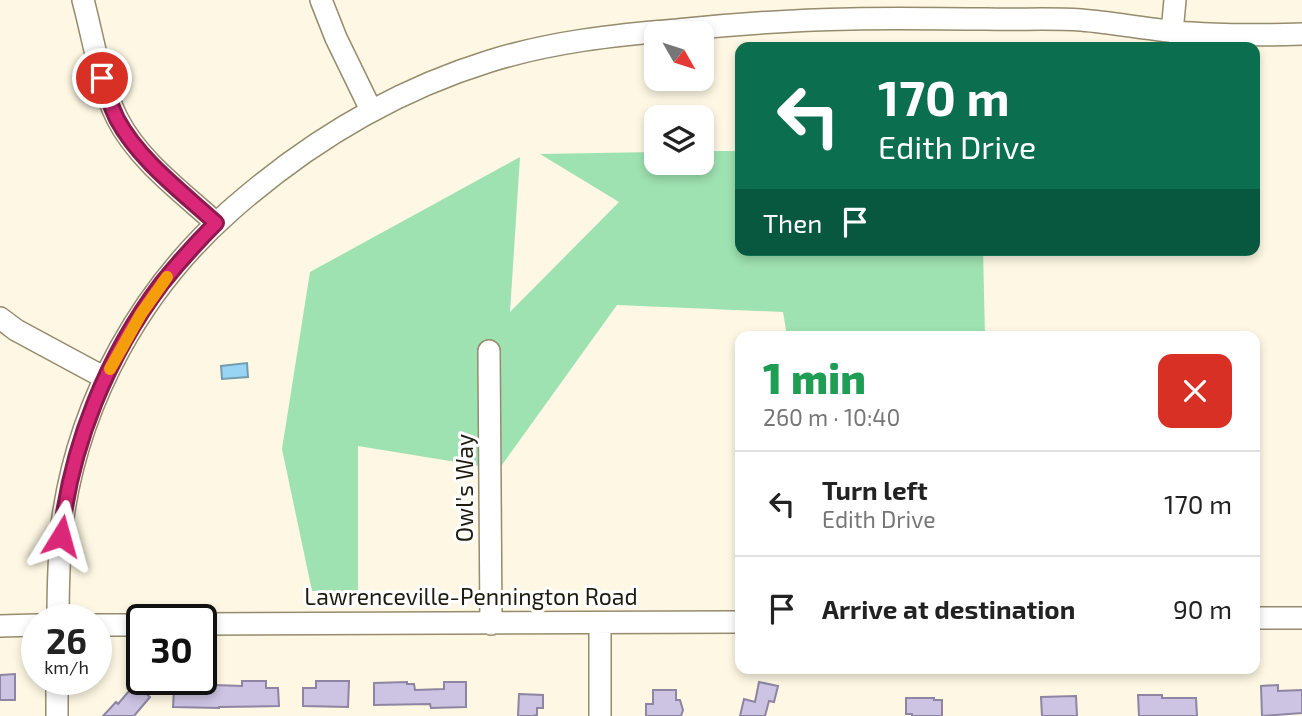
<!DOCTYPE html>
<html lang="en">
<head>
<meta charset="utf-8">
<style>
  :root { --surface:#fff; --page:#f6f6f6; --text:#222; --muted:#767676; --line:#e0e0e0 }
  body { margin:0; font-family:"Exo 2",sans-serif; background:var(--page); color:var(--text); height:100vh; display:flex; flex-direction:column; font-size:26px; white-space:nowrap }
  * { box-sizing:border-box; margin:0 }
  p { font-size:23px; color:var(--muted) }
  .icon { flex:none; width:38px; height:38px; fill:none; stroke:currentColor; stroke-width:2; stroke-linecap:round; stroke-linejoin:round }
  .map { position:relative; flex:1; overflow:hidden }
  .panel { position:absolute; left:735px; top:331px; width:525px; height:343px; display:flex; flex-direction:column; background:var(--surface); border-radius:14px; box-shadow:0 4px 10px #0003 }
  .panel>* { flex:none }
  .banner { position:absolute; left:735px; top:42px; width:525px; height:214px; border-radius:14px; box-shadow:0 4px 10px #0003; background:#0b6e4f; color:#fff; overflow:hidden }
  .needle { width:46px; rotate:129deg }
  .tools { position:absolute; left:644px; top:21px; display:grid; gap:14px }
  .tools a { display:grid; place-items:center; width:70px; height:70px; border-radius:14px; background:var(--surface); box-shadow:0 4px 10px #0003; font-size:35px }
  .speed { position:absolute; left:21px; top:604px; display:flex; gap:14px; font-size:35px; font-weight:700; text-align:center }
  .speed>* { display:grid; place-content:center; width:91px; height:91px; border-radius:50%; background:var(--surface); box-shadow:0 4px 10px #0003; line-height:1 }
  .speed small { font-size:18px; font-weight:400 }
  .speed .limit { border:4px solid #111; border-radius:10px; background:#fff; color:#111 }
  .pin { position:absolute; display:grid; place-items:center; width:60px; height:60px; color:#fff; margin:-30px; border:4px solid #fff; border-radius:50%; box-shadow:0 2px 7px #0007 }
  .me { position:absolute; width:77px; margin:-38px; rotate:8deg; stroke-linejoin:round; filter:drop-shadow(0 0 5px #0008) }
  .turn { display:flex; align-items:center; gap:24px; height:147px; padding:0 28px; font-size:32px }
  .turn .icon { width:91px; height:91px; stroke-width:2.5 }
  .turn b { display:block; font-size:49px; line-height:60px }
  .then { display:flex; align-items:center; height:66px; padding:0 28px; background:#0003; gap:14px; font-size:26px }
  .round { display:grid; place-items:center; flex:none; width:74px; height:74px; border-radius:14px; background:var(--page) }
  .overview { display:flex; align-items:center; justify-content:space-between; height:119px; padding:0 28px }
  h1 { font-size:42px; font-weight:800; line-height:52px; color:#1e9e55 }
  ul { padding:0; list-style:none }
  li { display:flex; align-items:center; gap:21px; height:105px; padding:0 28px; border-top:2px solid var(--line) }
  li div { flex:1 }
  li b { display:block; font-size:26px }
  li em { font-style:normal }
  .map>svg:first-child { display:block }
</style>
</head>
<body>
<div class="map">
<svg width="1302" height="716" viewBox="0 0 1302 716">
  <rect width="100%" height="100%" fill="#fdf7e3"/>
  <path fill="#9fe2b1" d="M 702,151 L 740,151 L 740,250 L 983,250 L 985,336 L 787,336 L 783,312 L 617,305 L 499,469 L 358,446 L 358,591 L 312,591 L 282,449 L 310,272 L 520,157 L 510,312 L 619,202 L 540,154 L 656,152 L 656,163 L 702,163 Z"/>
  <path fill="#98d5f4" stroke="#749daf" stroke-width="2" d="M 247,363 L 248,377 L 222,379 L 221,366 Z"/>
  <path fill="#cdc4e4" stroke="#8d85a2" stroke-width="2" d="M 15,674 L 15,700 L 0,700 L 0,675 Z
    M 242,681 L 266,681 L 266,688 L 278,688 L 279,706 L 219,707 L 219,708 L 173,707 L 174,690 L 186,690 L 186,684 L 242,686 Z
    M 316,681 L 349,681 L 348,707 L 303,706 L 303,688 L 316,688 Z
    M 407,682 L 407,684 L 414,684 L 415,690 L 444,689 L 444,682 L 466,682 L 466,707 L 431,708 L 430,704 L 374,705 L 374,683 Z
    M 759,682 L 778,686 L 774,702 L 769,701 L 765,716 L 740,716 L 744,699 L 755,702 Z
    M 135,684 L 150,697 L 134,716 L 103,716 L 116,702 L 118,704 Z
    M 1278,685 L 1278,691 L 1302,690 L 1302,713 L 1262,716 L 1261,686 Z
    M 653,690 L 676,690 L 676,700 L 680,700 L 683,710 L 681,716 L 646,716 L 646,704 L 653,704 Z
    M 519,694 L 543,695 L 543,708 L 537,708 L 537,715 L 533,716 L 518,716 Z
    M 1138,695 L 1162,695 L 1162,698 L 1196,698 L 1197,716 L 1139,716 Z
    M 1076,696 L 1077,716 L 1042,716 L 1041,697 Z
    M 906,698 L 934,698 L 934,700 L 942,700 L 942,716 L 912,716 L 912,714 L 906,714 Z"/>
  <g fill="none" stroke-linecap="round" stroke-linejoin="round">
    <defs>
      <path id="minor" d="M 83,0 C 93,37 100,84 117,118 C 138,160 182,192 216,223
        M 321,0 L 336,38 L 371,110
        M 1172,32 L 1175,0
        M 0,318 L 16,330 L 105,378
        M 489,351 L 491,624
        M 1255,618 L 1302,618
        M 58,620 C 58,585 59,551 63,517 C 80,399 142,288 231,210 C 307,143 393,91 490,61 C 551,42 614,35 677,30 C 735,24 793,20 851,19 C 896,18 941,19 986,19 C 1018,20 1049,18 1081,20 C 1118,23 1154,31 1191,33 C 1228,36 1265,35 1302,34
        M 201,624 L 740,622
        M 96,625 L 142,625
        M 0,626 L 37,625
        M 57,716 L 57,679
        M 600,716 L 600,623"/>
    </defs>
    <use href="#minor" stroke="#958b6d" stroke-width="24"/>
    <use href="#minor" stroke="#fff" stroke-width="21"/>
  </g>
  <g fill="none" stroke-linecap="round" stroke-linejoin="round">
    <defs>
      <path id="route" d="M 61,536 C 71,445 107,356 162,283 C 179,262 197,242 216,223 C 182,192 139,160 117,119 C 111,106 106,92 102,78"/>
    </defs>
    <use href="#route" stroke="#8e194d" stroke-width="18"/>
    <use href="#route" stroke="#db2777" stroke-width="12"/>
    <path stroke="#f59e0b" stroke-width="12" d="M 110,369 L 141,314 L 167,277"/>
  </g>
  <g text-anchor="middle" stroke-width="6" stroke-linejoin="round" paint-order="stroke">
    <g font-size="23" fill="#1f1b0f" stroke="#fff">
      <text transform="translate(465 488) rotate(-90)" y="8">Owl's Way</text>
      <text x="471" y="605">Lawrenceville-Pennington Road</text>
    </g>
  </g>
</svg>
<div class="tools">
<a><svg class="needle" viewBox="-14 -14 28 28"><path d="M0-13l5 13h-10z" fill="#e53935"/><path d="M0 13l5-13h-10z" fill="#767676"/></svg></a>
<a><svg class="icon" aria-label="layers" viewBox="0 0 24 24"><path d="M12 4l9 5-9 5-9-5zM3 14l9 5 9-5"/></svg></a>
</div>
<div class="speed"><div>26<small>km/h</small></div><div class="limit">30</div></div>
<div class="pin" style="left:102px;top:78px;background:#d93025"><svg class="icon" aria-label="arrive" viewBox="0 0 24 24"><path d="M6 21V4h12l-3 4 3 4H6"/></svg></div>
<svg class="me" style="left:61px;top:536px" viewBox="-20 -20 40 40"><path d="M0-17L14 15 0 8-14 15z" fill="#db2777" stroke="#fff" stroke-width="4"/></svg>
<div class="banner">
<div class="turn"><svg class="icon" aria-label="left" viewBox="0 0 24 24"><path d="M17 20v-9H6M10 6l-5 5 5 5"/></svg><div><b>170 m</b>Edith Drive</div></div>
<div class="then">Then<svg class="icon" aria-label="arrive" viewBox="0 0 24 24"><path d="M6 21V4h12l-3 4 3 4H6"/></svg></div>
</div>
<section class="panel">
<div class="overview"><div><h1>1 min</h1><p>260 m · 10:40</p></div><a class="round" style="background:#d93025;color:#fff"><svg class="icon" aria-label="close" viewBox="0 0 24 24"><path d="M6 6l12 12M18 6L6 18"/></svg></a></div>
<ul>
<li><svg class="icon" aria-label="left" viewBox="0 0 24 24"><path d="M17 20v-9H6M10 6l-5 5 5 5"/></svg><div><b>Turn left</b><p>Edith Drive</p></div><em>170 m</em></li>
<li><svg class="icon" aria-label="arrive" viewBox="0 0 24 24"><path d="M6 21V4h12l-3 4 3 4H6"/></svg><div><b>Arrive at destination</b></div><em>90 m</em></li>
</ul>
</section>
</div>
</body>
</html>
